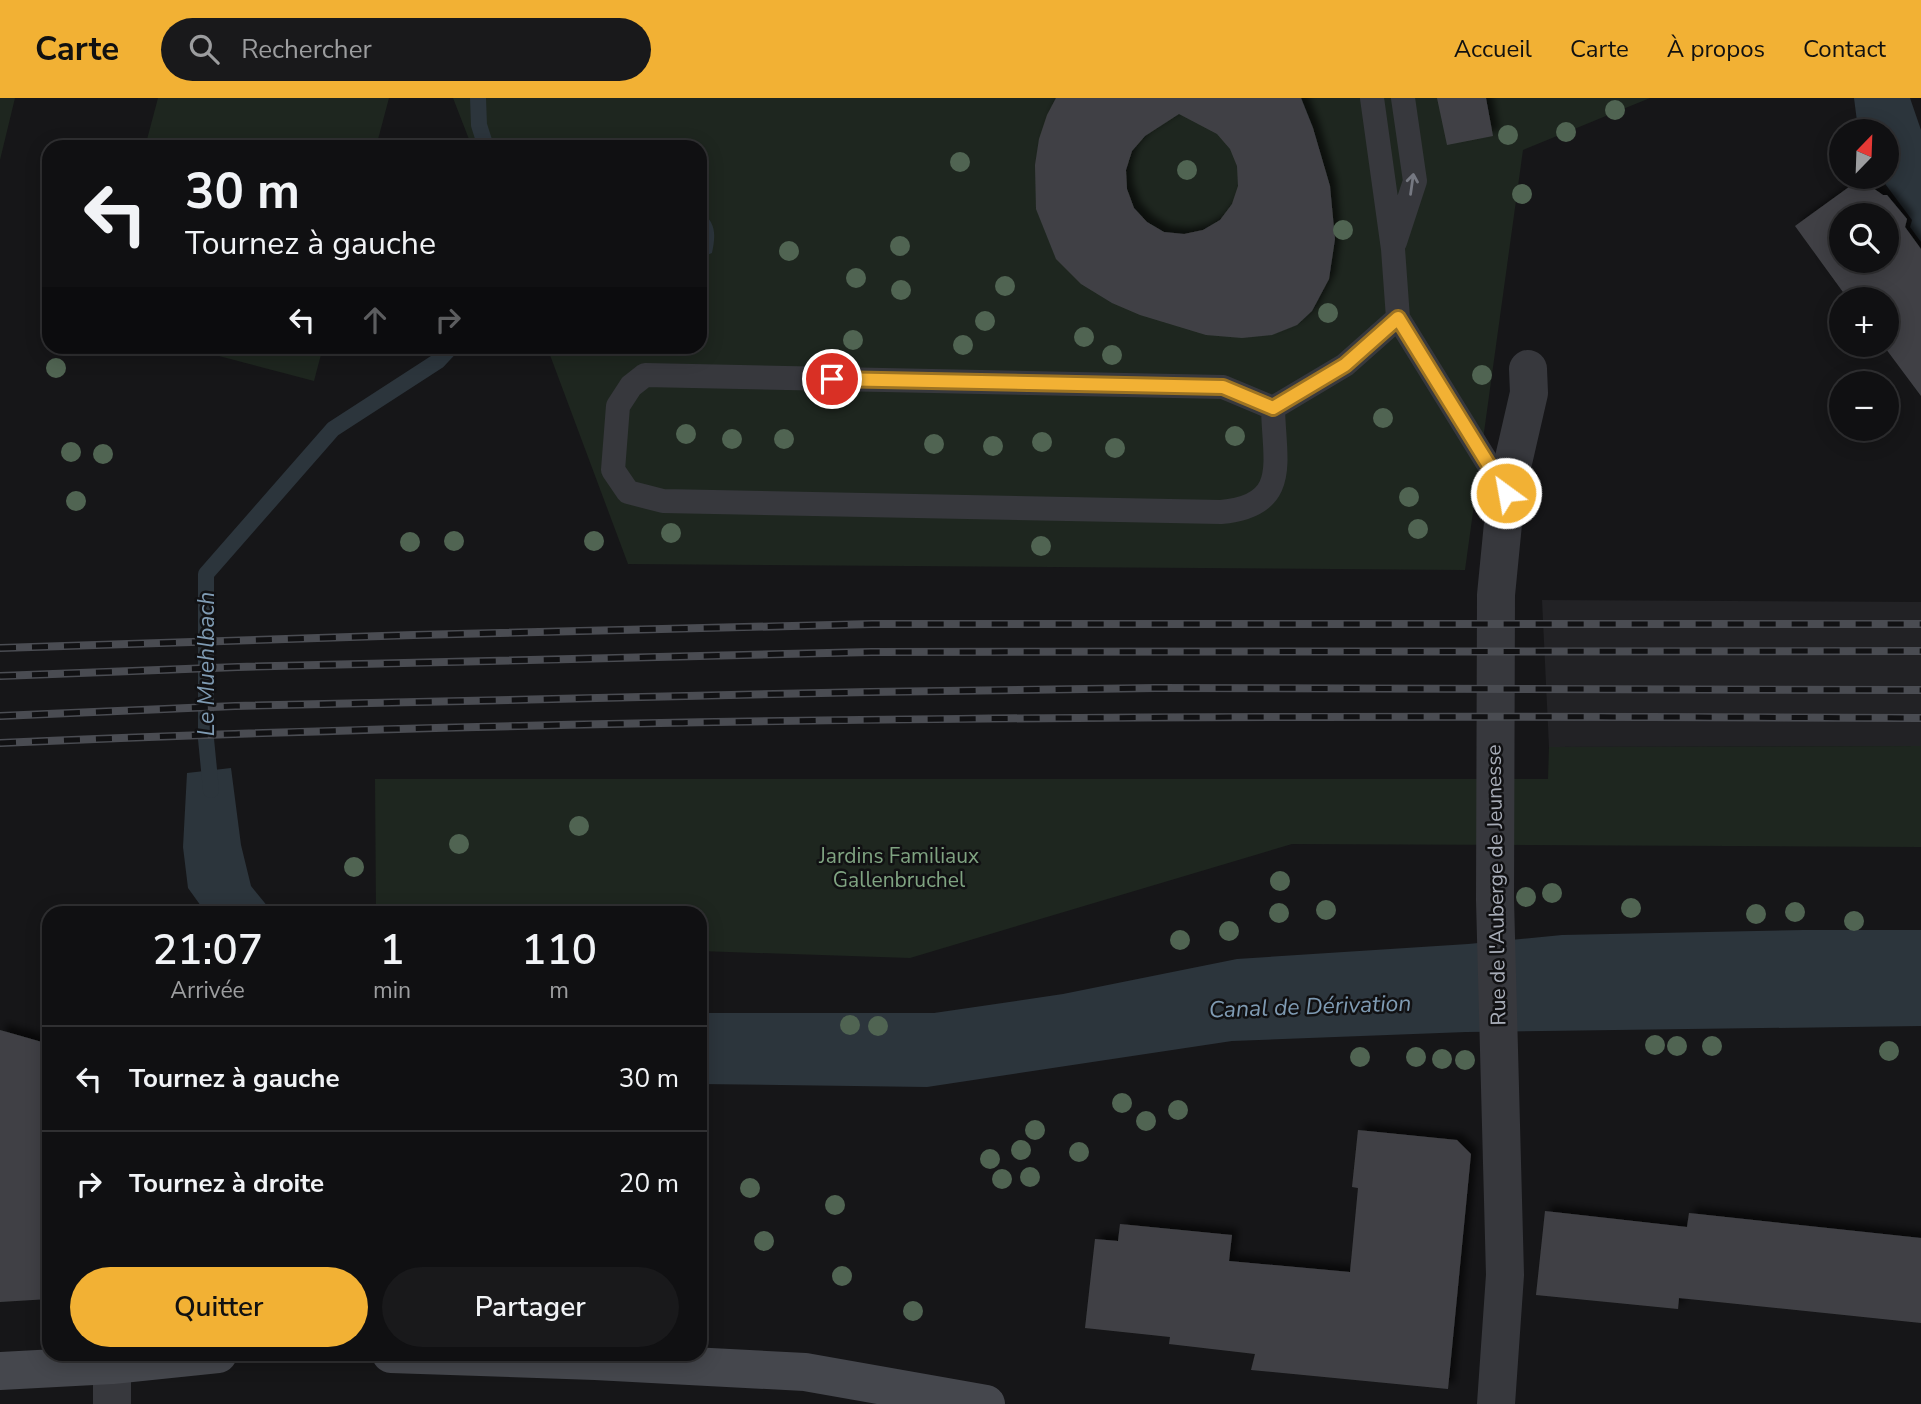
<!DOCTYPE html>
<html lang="fr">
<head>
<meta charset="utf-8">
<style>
  :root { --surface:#101012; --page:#19191b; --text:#f1f3f6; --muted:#9c9d9f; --line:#303032; --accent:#f2b134 }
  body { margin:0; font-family:"Nunito Sans",sans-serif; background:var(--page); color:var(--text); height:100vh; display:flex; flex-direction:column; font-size:26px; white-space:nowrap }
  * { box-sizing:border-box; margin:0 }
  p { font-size:23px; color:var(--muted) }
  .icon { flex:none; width:38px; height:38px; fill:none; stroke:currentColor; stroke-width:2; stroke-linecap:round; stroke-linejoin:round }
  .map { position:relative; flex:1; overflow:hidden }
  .side { position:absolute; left:42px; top:808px; width:665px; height:455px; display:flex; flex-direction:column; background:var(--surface); border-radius:21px; box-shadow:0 4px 18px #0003,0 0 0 2px var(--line) }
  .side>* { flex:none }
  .guide { position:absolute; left:42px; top:42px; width:665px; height:214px; border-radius:21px; box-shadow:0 4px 18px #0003,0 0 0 2px var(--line); background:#101012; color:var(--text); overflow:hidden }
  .needle { width:46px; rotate:23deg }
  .buttons { position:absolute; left:1829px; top:21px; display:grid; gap:14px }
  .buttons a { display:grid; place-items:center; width:70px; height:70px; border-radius:50%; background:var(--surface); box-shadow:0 4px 18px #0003,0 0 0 2px var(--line); font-size:35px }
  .pin { position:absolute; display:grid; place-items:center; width:60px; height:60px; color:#fff; margin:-30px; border:4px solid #fff; border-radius:50%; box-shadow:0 2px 7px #0007 }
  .me { position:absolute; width:77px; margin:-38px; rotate:328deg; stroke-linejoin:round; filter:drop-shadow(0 0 5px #0008) }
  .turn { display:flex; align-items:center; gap:24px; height:147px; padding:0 28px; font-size:32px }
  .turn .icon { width:91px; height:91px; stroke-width:2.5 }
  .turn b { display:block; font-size:49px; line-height:60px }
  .lanes { display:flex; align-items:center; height:66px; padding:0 28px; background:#0003; justify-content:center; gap:35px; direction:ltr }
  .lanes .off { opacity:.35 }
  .eta { display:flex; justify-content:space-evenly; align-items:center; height:119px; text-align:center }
  .eta b { font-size:42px; font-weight:600; line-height:49px }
  .primary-button { display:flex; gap:14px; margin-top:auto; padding:14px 28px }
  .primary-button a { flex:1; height:80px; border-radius:42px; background:var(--accent); color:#111; font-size:28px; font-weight:600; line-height:80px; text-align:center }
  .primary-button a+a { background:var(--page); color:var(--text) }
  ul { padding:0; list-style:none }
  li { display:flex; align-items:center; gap:21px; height:105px; padding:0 28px; border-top:2px solid var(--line) }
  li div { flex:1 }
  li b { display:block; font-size:26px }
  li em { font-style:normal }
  header { display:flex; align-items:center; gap:42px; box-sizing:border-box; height:98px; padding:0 35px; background:var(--accent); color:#111 }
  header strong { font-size:33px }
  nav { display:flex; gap:38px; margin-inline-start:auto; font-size:24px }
  .search { width:490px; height:63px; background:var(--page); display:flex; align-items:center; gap:18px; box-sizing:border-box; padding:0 24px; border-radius:38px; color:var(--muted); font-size:26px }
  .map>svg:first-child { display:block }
</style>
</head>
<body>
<header>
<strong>Carte</strong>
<div class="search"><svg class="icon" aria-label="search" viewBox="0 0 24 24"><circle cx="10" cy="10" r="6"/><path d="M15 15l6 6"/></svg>Rechercher</div>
<nav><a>Accueil</a><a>Carte</a><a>À propos</a><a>Contact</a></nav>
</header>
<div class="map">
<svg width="1921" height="1306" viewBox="0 0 1921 1306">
  <defs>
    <filter id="shadow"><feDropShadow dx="6" dy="-6" stdDeviation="3.5" flood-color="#0009"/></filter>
  </defs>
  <rect width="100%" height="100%" fill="#161618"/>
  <path fill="#222225" d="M 1542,502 L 1921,504 L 1921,648 L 1549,649 Z"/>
  <path fill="#1e261f" d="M 0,0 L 15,0 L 0,62 Z
    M 158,0 L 389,0 L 376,49 L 145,49 Z
    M 453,0 L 1650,0 L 1523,52 L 1465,472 L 628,466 L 547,249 L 700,248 L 700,49 L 472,49 Z
    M 185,249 L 323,248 L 323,249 L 314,283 Z
    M 1921,648 L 1921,749 L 1292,746 L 910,860 L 700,853 L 700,816 L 376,815 L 375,681 L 1548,681 L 1549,649 Z"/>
  <path fill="#2c353c" d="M 1854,0 L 1910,0 L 1921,32 L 1921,144 L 1910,129 L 1912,122 L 1880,79 L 1886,79 L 1886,33 L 1855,33 L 1858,31 Z
    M 700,113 C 716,124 716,136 712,155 L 700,160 Z
    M 231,670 L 241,747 L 251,788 L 273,815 L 206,815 L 188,790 L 183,749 L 187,675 Z
    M 1804,832 L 1921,832 L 1921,928 L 1466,934 L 1232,943 L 927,989 L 700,986 L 700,915 L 934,915 L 1063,896 L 1237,861 L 1468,846 L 1562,837 Z"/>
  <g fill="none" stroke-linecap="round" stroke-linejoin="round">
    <path stroke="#2c353c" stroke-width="16" d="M 478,0 L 479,27 L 486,49
      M 211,692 L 206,641 L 206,476 L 333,331 L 438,263 L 452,248"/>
  </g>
  <path fill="#404145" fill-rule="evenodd" filter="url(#shadow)" d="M 1056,0 L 1301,0 L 1313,30 L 1330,88 L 1335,141 L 1329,181 L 1312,213 L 1297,227 L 1272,237 L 1242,240 L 1206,237 L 1140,217 L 1112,205 L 1081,186 L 1056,161 L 1036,111 L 1035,67 L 1039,41 L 1047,17 ZM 1179,16 L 1217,36 L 1230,51 L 1237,68 L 1238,88 L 1232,106 L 1220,122 L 1203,132 L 1184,136 L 1164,134 L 1147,124 L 1134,110 L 1127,91 L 1126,72 L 1132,53 L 1145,38 Z
    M 1437,0 L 1486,0 L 1493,38 L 1447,47 Z
    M 1860,81 L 1883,97 L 1887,97 L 1907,121 L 1905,129 L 1921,151 L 1921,298 L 1883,247 L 1886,247 L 1886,201 L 1848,201 L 1795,128 ZM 1841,117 L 1886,117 L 1886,163 L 1841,163 Z
    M 0,932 L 49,946 L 49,1201 L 0,1204 Z
    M 1358,1032 L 1457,1042 L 1471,1056 L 1448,1291 L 1251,1272 L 1255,1256 L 1169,1246 L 1170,1239 L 1085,1230 L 1095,1141 L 1118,1143 L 1120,1126 L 1232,1137 L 1229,1163 L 1350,1174 L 1358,1090 L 1352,1089 Z
    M 1545,1113 L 1687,1129 L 1689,1115 L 1921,1140 L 1921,1225 L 1679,1200 L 1678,1211 L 1536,1197 Z"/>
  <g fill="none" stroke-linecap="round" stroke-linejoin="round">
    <path stroke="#37383d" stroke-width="24" d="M 1372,0 L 1393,151 L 1398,220 L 1506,395
      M 1395,144 L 1415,83 L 1403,0
      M 645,277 L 1223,289 L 1273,310 C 1274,363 1291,408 1221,414 L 663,403 L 628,394 L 613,372 L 618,308 L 631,288 Z
      M 1273,310 L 1345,267 L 1398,220"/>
    <path stroke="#37383d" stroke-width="38" d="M 112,1306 L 112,1267
      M 1496,1306 L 1505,1177 L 1495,802 L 1496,497 L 1506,395 L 1529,295 L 1528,271"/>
    <path stroke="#45474d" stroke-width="38" d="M 391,1256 L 595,1263 L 805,1274 L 986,1306
      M 0,1273 L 112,1267 L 218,1256"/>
    <defs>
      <path id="rail" d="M 0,550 L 414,537 L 872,526 L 1921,526
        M 0,578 L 238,569 L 871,554 L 1921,553
        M 0,618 L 235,608 L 869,594 L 1156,590 L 1921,592
        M 0,645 C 640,617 1281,617 1921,620"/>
    </defs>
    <use href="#rail" stroke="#4a4c52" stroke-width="8"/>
    <use href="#rail" stroke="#111113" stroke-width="5" stroke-dasharray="16" stroke-linecap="butt"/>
  </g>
  <g fill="#506452">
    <circle cx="1615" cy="12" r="10"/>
    <circle cx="1566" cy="34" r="10"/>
    <circle cx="1508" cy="37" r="10"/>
    <circle cx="960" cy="64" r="10"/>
    <circle cx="1187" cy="72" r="10"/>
    <circle cx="1522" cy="96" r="10"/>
    <circle cx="1343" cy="132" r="10"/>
    <circle cx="900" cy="148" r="10"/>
    <circle cx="789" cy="153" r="10"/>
    <circle cx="856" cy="180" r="10"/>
    <circle cx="1005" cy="188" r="10"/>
    <circle cx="901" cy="192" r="10"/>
    <circle cx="1328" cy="215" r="10"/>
    <circle cx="985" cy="223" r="10"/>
    <circle cx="1084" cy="239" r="10"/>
    <circle cx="853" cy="242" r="10"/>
    <circle cx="963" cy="247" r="10"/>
    <circle cx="1112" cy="257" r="10"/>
    <circle cx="56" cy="270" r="10"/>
    <circle cx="1482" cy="277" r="10"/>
    <circle cx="1383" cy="320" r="10"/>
    <circle cx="686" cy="336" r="10"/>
    <circle cx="1235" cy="338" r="10"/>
    <circle cx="732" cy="341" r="10"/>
    <circle cx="784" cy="341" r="10"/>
    <circle cx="1042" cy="344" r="10"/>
    <circle cx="934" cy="346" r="10"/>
    <circle cx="993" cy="348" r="10"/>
    <circle cx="1115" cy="350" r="10"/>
    <circle cx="71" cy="354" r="10"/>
    <circle cx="103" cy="356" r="10"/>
    <circle cx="1409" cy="399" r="10"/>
    <circle cx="76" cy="403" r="10"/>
    <circle cx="1418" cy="431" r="10"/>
    <circle cx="671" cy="435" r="10"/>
    <circle cx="454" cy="443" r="10"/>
    <circle cx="594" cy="443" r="10"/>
    <circle cx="410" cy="444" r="10"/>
    <circle cx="1041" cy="448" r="10"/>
    <circle cx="579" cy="728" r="10"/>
    <circle cx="459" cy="746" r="10"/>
    <circle cx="354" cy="769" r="10"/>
    <circle cx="1280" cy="783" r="10"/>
    <circle cx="1552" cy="795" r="10"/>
    <circle cx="1526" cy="799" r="10"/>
    <circle cx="1631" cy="810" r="10"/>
    <circle cx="1326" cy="812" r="10"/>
    <circle cx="1795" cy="814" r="10"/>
    <circle cx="1279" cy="815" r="10"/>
    <circle cx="1756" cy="816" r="10"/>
    <circle cx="1854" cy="823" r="10"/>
    <circle cx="1229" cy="833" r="10"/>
    <circle cx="1180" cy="842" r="10"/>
    <circle cx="850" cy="927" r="10"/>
    <circle cx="878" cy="928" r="10"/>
    <circle cx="1655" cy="947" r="10"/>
    <circle cx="1677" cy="948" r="10"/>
    <circle cx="1712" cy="948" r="10"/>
    <circle cx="1889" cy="953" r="10"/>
    <circle cx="1360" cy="959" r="10"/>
    <circle cx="1416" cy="959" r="10"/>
    <circle cx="1442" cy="961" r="10"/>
    <circle cx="1465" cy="962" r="10"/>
    <circle cx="1122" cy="1005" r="10"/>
    <circle cx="1178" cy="1012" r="10"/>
    <circle cx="1146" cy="1023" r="10"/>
    <circle cx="1035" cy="1032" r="10"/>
    <circle cx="1021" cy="1052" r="10"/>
    <circle cx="1079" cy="1054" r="10"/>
    <circle cx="990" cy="1061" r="10"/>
    <circle cx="1030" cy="1079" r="10"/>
    <circle cx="1002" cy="1081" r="10"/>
    <circle cx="750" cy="1090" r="10"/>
    <circle cx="835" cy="1107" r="10"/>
    <circle cx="764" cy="1143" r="10"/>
    <circle cx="842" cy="1178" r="10"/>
    <circle cx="913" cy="1213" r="10"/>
  </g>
  <defs><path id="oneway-shaft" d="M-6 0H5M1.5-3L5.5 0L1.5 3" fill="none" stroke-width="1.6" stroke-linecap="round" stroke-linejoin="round" transform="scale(1.75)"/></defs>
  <use stroke="#757881" href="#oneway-shaft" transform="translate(1412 86) rotate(-82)"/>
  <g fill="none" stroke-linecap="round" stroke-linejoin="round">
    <defs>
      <path id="route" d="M 832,281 L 1223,289 L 1273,310 L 1345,267 L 1398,220 L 1506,395"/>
    </defs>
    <use href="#route" stroke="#9d7322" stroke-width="18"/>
    <use href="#route" stroke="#f2b134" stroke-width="12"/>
  </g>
  <g text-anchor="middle" stroke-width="5" stroke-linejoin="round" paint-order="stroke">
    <g font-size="21" fill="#7fa381" stroke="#111113">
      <text x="899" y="765">Jardins Familiaux<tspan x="899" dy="24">Gallenbruchel</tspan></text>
    </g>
    <g font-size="21" fill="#a8adb8" stroke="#111113">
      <text transform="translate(1496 787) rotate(-91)" y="7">Rue de l'Auberge de Jeunesse</text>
    </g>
    <g font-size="23" font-style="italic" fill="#7f9bb3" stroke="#111113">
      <text transform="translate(206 566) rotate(-90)" y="8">Le Muehlbach</text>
      <text transform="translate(1310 908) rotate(-2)" y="8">Canal de Dérivation</text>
    </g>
  </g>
</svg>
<div class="buttons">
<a><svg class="needle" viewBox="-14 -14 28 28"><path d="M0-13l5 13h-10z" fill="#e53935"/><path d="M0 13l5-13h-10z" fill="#9c9d9f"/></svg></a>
<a><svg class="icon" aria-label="search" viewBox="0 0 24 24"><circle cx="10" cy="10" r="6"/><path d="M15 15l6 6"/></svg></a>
<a>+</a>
<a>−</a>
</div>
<div class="pin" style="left:832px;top:281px;background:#d93025"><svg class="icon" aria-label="arrive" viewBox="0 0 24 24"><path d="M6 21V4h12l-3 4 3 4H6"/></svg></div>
<svg class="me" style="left:1506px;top:395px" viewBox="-20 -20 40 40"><circle r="17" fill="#f2b134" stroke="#fff" stroke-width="3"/><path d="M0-11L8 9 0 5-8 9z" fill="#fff"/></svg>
<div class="guide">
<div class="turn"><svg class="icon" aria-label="left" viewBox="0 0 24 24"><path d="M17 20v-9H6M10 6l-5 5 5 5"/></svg><div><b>30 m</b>Tournez à gauche</div></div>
<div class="lanes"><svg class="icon" aria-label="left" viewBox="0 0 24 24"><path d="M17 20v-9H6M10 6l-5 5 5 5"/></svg><svg class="icon off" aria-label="ahead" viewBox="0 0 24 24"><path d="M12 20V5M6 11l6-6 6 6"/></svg><svg class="icon off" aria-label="right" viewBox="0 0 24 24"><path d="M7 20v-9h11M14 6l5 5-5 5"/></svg></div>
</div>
<section class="side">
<div class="eta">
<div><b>21:07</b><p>Arrivée</p></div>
<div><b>1</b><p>min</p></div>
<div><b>110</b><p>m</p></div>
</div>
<ul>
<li><svg class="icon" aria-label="left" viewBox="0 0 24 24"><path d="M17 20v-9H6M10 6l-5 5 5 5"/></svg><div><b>Tournez à gauche</b></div><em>30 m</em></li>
<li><svg class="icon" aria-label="right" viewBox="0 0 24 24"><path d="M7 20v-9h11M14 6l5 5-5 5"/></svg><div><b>Tournez à droite</b></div><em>20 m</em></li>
</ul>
<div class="primary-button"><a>Quitter</a><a>Partager</a></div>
</section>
</div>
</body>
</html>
